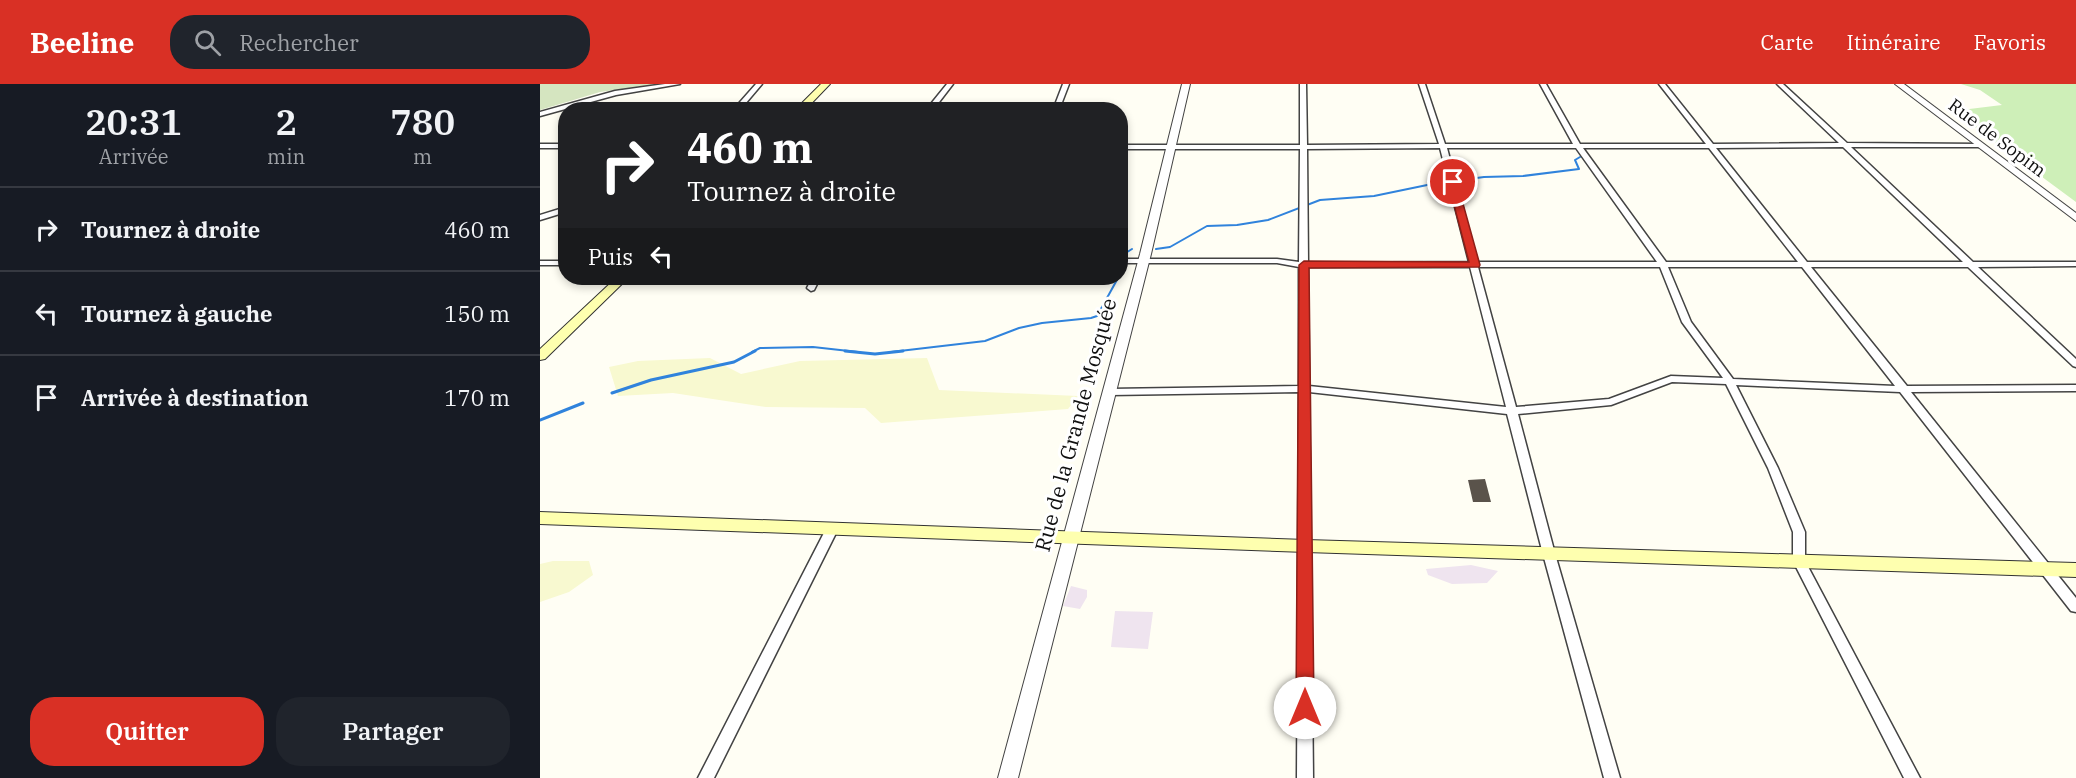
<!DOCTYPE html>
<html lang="fr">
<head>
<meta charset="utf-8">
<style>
  :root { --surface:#171b24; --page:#20242c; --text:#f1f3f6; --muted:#9ea1a6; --line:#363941; --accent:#d93025 }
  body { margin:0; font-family:"IBM Plex Serif",serif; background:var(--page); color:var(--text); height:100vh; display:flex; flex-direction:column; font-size:22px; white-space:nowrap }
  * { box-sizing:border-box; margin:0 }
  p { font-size:20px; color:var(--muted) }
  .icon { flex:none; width:33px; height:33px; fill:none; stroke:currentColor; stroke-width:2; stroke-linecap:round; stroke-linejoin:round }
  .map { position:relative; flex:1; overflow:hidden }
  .sheet { display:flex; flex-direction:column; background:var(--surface); width:540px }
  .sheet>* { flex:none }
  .top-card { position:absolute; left:18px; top:18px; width:570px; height:183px; border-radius:24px; box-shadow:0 3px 9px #0003; background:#202124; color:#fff; overflow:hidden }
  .pin { position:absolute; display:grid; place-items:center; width:51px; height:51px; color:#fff; margin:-26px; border:3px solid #fff; border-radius:50%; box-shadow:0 2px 6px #0007 }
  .me { position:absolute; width:66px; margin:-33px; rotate:0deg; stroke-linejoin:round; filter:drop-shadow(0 0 4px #0008) }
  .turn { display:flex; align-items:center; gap:21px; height:126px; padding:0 30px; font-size:27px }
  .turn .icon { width:78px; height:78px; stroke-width:2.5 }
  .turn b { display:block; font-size:42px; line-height:51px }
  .then { display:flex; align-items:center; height:57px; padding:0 30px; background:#0003; gap:12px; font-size:22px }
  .eta { display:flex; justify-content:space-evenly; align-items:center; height:102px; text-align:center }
  .eta b { font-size:36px; font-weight:600; line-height:42px }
  .cta { display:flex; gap:12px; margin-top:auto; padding:12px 30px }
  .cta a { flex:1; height:69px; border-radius:24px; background:var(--accent); color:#fff; font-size:24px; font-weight:600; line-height:69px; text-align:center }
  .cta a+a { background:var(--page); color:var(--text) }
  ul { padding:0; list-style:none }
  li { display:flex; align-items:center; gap:18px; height:84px; padding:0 30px; border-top:2px solid var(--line) }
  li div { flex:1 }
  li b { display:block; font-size:22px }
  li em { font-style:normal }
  header { display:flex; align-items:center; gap:36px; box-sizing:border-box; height:84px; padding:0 30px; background:var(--accent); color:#fff }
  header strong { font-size:28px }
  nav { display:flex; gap:33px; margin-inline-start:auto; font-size:21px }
  .search { width:420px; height:54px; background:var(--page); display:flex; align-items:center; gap:15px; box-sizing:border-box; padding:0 21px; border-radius:24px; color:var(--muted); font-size:22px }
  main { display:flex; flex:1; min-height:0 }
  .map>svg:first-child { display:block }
</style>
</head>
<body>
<header>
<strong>Beeline</strong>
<div class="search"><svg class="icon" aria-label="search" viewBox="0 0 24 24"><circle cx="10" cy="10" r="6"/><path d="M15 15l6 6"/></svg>Rechercher</div>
<nav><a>Carte</a><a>Itinéraire</a><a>Favoris</a></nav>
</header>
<main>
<section class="sheet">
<div class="eta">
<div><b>20:31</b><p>Arrivée</p></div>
<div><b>2</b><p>min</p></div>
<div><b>780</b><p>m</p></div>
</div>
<ul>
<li><svg class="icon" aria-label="right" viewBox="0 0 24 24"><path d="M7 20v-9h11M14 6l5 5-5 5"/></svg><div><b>Tournez à droite</b></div><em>460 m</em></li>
<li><svg class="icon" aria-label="left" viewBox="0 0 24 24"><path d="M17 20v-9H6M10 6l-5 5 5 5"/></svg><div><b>Tournez à gauche</b></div><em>150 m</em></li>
<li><svg class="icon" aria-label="arrive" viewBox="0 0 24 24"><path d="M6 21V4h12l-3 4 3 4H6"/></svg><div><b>Arrivée à destination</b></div><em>170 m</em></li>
</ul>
<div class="cta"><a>Quitter</a><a>Partager</a></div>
</section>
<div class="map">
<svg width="1536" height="694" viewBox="0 0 1536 694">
  <rect width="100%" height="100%" fill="#fffef4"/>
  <path fill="#efe4ef" d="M 931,481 L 958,487 L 947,499 L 912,500 L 888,491 L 886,485 Z
    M 531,502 L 547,506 L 547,513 L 540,525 L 523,522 Z
    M 575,527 L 613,528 L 608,565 L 571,563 Z"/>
  <path fill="#f8f9d0" d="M 170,274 L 201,290 L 260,277 L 387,274 L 399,306 L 538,312 L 528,325 L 341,339 L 325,324 L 226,323 L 133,309 L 78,312 L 69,283 L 98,277 Z
    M 13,477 L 49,477 L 53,491 L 29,508 L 0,518 L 0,480 Z"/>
  <path fill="#ceefb8" d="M 1421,0 L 1536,0 L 1536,118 L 1413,27 L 1462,21 L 1440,6 Z"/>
  <path fill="#d5e5c0" d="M 0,0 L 118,0 L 60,8 L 0,26 Z"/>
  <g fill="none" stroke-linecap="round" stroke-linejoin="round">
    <path stroke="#3083dc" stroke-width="2" d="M 616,165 L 630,163 L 667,142 L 697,141 L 728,136 L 780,116 L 834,112 L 892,100 L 944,93 L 983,92 L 1039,85 L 1035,76 L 1040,73
      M 580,185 L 584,170 L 592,165
      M 212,268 L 220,264 L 273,263 L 318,268
      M 351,268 L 445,257 L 479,244 L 502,239 L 551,234 L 557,232 L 578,194"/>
    <path stroke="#3083dc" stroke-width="3" d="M 305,267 L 335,270 L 363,267
      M 72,309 L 111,296 L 194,278 L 215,267
      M 0,336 L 43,319"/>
  </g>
  <path fill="#5a534b" d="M 945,395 L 951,418 L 933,418 L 928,396 Z"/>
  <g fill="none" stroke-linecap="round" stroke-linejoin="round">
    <defs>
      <path id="minor" d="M 125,0 L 140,0 L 76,11 L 0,32 L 0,28 L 75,7 Z
        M 216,0 L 222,0 L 200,26 L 193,26 Z
        M 407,0 L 413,0 L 393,26 L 386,26 Z
        M 523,0 L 529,0 L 519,26 L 513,26 Z
        M 760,0 L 766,0 L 767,61 L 899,60 L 879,0 L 885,0 L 905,60 L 1033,60 L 1000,0 L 1006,0 L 1040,60 L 1166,60 L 1119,0 L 1125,0 L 1173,60 L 1299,59 L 1237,0 L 1243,0 L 1307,59 L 1441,60 L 1442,61 L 1439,63 L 1311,63 L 1433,178 L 1536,178 L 1536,182 L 1438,183 L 1536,275 L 1536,283 L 1533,282 L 1428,183 L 1271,183 L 1367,302 L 1536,301 L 1536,307 L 1371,308 L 1536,514 L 1536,528 L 1531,527 L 1360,308 L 1196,301 L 1238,384 L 1265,448 L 1265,477 L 1380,694 L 1364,694 L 1253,477 L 1253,448 L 1228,384 L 1186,300 L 1132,298 L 1071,321 L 978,330 L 1015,470 L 1080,694 L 1064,694 L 1003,470 L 967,330 L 769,308 L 773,694 L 757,694 L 759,308 L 570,311 L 565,308 L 570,305 L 759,302 L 759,183 L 737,179 L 580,179 L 580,175 L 737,175 L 759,178 L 760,65 L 580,65 L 580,61 L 760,61 ZM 1303,63 L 1423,178 L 1267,178 L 1176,64 ZM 900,64 L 929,178 L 768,179 L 767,65 ZM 907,64 L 1036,64 L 1117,178 L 937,178 ZM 1043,64 L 1169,64 L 1258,178 L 1126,178 ZM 768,183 L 930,183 L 966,323 L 769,302 ZM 938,183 L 1120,183 L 1142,238 L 1183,294 L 1131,292 L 1069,315 L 976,323 ZM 1128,183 L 1262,183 L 1355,302 L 1193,295 L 1151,238 Z
        M 0,60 L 26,60 L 26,64 L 0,64 Z
        M 26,123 L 26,128 L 0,136 L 0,131 Z
        M 0,177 L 26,177 L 26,181 L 0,181 Z
        M 272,194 L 280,194 L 274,206 L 271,207 L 267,204 Z
        M 292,441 L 296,442 L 298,445 L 174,694 L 158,694 L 286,445 L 288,442 Z"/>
      <path id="tertiary" d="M 642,0 L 650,0 L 611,170 L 478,694 L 458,694 L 600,170 Z
        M 1355,0 L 1364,0 L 1536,129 L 1536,137 Z"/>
      <path id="secondary" d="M 281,0 L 290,0 L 265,26 L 255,26 Z
        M 76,194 L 88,194 L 5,275 L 0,276 L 0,265 Z
        M 0,428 L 766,456 L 1536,479 L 1536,493 L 766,468 L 0,440 Z"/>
    </defs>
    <use href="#minor" stroke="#434343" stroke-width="3"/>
    <use href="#tertiary" stroke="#434343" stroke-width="2"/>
    <use href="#secondary" stroke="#323232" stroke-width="2"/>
    <use href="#minor" fill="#fff" fill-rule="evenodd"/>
    <use href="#tertiary" fill="#fff" fill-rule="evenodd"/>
    <use href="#secondary" fill="#feffaf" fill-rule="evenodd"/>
  </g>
  <path fill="#d93025" stroke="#8d1f18" stroke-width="1.5" d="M 913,95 L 917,98 L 940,181 L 939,183 L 769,184 L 774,624 L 772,630 L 765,632 L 759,630 L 756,624 L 759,181 L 764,177 L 929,178 L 908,98 Z"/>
  <g text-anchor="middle" stroke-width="6" stroke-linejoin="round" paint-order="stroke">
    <g font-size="18" fill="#101010" stroke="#fff">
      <text transform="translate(1457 54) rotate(37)" y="6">Rue de Sopim</text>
    </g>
    <g font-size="21" fill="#101010" stroke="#fff">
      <text transform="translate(536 341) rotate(-75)" y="7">Rue de la Grande Mosquée</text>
    </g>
  </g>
</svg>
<div class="pin" style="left:913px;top:98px;background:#d93025"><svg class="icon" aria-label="arrive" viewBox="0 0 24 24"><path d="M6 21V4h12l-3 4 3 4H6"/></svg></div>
<svg class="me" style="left:765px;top:624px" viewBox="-20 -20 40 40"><circle r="19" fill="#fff"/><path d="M0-13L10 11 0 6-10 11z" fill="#d93025"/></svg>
<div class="top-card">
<div class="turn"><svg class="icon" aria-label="right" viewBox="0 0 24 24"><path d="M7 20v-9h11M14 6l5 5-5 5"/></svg><div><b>460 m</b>Tournez à droite</div></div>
<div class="then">Puis<svg class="icon" aria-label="left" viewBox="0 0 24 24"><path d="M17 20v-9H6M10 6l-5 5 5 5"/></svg></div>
</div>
</div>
</main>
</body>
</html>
